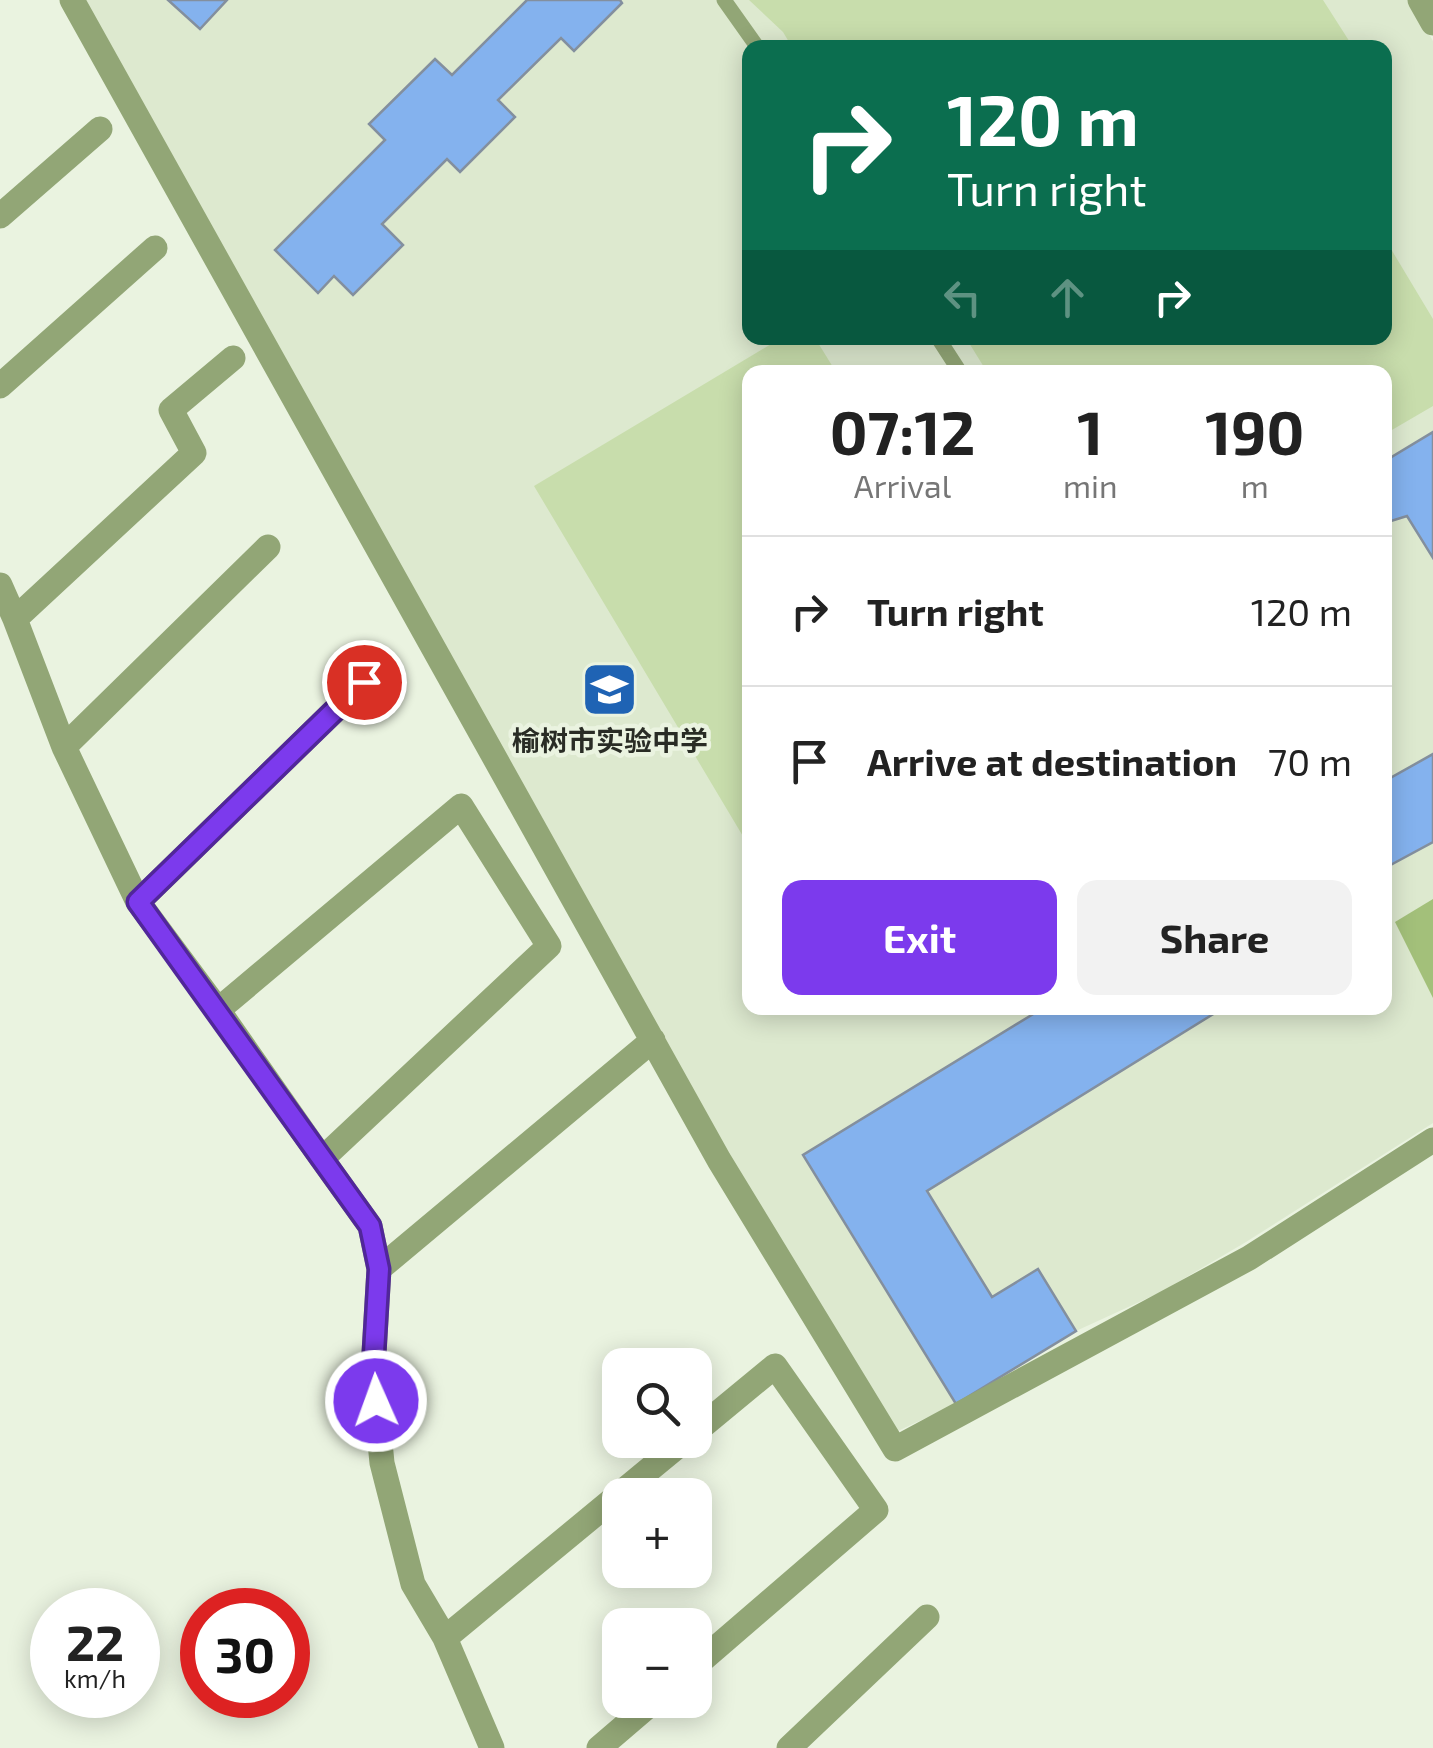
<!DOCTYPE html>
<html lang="en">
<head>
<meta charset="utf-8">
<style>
  :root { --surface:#fff; --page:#f2f2f2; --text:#222; --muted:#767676; --line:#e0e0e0; --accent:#7c3aed }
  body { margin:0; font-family:"Exo 2","Noto Sans SC",sans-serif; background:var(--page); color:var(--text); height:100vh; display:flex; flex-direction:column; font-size:38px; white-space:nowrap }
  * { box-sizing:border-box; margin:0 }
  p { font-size:32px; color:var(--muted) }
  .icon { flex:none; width:55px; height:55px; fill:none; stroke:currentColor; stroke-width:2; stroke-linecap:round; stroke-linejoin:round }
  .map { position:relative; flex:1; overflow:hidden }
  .sheet { position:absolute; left:742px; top:365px; width:650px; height:650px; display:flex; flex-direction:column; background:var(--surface); border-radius:20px; box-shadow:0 5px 25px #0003 }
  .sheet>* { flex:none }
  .top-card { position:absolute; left:742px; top:40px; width:650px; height:305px; border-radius:20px; box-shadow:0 5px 25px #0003; background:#0b6e4f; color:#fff; overflow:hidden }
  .tools { position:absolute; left:602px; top:1348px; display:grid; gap:20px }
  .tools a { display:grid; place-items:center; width:110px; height:110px; border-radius:20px; background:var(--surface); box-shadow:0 5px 25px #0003; font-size:50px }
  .speed { position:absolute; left:30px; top:1588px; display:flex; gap:20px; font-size:50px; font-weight:700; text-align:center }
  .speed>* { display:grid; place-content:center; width:130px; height:130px; border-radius:50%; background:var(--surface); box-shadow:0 5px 25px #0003; line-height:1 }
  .speed small { font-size:25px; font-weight:400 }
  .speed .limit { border:15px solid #d22; background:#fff; color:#111 }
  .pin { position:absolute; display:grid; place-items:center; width:85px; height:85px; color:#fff; margin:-42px; border:5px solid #fff; border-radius:50%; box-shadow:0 2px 10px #0007 }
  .me { position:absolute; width:110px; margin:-55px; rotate:358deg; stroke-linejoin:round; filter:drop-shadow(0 0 8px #0008) }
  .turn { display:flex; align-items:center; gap:35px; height:210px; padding:0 40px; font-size:45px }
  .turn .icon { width:130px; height:130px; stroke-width:2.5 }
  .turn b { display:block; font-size:70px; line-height:85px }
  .lanes { display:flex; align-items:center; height:95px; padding:0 40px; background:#0003; justify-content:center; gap:50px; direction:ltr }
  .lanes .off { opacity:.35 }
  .eta { display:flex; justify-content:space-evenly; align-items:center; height:170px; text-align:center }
  .eta b { font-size:60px; font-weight:700; line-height:70px }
  .cta { display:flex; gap:20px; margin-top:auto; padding:20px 40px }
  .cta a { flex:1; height:115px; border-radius:20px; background:var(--accent); color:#fff; font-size:40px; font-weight:700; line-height:115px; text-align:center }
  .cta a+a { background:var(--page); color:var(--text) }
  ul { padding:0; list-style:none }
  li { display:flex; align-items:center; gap:30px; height:150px; padding:0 40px; border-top:2px solid var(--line) }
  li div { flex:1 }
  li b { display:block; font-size:38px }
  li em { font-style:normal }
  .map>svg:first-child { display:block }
</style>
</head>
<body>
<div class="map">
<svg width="1433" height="1748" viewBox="0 0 1433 1748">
  <rect width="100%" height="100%" fill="#eaf3e0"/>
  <path fill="#dde9cf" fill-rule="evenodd" d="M 82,0 L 1409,0 L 1433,41 L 1433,1123 L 1246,1242 L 1161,1292 L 1076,1331 L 956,1404 L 887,1436 ZM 750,48 L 1385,48 L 1385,338 L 750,338 ZM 750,372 L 1385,372 L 1385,1008 L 750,1008 Z"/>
  <path fill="#c8ddac" d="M 749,0 L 1323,0 L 1353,47 L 792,47 L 783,32 Z
    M 1385,239 L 1433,319 L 1433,406 L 1385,434 L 1385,372 L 987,372 L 966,338 L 1385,338 Z
    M 781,338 L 815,338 L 836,372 L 750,372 L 750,848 L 534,486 Z"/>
  <path fill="#a3c07a" d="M 1433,899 L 1433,998 L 1395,922 Z"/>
  <path fill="#84b2ee" stroke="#838f9e" stroke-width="2.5" d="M 168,0 L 227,0 L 200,29 Z
    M 527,0 L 620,0 L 622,3 L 574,51 L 561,38 L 498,100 L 515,117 L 460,172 L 447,159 L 382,224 L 403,245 L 353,295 L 334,276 L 318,293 L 275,250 L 385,140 L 369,124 L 435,59 L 452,75 Z
    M 1433,432 L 1433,558 L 1407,516 L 1391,521 L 1385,510 L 1385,461 Z
    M 1433,754 L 1433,842 L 1385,868 L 1385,781 Z
    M 1043,1008 L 1223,1008 L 927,1191 L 992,1297 L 1038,1269 L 1076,1331 L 956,1404 L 803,1155 Z"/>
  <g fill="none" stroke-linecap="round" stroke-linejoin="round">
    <path stroke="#92a676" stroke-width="15" d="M 724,0 L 758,48
      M 938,338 L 960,372"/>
    <path stroke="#92a676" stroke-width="25" d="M 72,0 L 719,1160 L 895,1449 L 1249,1258 L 1433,1140
      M 1420,0 L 1433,23
      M 0,216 L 100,129
      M 0,386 L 155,248
      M 0,585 L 15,619
      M 64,747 L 15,619 L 194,453 L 171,410 L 233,358
      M 461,806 L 549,946 L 322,1159 L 218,1010 Z
      M 138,902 L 64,747 L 268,547
      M 218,1010 L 138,902 L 364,682
      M 653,1040 L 379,1269 L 373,1370 L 382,1463 L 413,1584 L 445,1638 L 685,1440
      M 322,1159 L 370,1226 L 379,1269
      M 695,1432 L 775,1366 L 876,1510 L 695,1666
      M 445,1638 L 492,1748
      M 599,1748 L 655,1700
      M 789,1748 L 927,1617"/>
  </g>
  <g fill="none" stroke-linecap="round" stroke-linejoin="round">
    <defs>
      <path id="route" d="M 364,682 L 138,902 L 370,1226 L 379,1269 L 373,1370 L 376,1401"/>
    </defs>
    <use href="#route" stroke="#51269a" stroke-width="25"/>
    <use href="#route" stroke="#7c3aed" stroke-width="18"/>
  </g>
  <defs>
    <symbol id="school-square" viewBox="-11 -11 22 22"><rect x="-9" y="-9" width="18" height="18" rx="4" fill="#1f63b4" stroke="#eaf3e0"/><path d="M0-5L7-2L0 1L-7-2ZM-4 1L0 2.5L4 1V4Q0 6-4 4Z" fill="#fff"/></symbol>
  </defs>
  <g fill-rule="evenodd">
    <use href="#school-square" x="578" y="658" width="63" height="63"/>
  </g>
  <g text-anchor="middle" stroke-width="9" stroke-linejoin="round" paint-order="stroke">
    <g font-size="28" font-weight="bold" fill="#292c25" stroke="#eaf3e0">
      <text x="610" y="751">榆树市实验中学</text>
    </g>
  </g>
</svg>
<div class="tools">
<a><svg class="icon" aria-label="search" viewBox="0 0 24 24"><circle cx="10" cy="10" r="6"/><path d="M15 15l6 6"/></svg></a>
<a>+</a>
<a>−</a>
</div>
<div class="speed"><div>22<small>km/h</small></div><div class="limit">30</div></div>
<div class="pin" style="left:364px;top:682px;background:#d93025"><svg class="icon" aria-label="arrive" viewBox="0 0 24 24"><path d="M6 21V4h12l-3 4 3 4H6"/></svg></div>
<svg class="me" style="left:376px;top:1401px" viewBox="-20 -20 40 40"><circle r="17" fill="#7c3aed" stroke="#fff" stroke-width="3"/><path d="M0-11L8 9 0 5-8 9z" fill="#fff"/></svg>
<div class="top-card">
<div class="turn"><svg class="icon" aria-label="right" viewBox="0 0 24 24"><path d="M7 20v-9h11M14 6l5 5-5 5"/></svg><div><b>120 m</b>Turn right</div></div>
<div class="lanes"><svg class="icon off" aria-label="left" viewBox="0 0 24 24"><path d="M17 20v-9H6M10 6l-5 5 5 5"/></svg><svg class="icon off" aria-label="ahead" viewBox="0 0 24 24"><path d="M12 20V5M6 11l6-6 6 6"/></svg><svg class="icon" aria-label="right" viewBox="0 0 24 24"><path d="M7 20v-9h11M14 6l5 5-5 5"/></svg></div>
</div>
<section class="sheet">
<div class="eta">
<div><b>07:12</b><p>Arrival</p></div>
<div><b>1</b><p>min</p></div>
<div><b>190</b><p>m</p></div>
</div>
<ul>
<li><svg class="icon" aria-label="right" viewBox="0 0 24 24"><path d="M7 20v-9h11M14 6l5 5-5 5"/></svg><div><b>Turn right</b></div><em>120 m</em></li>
<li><svg class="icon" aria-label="arrive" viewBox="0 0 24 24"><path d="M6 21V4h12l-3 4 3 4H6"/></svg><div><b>Arrive at destination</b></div><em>70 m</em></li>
</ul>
<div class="cta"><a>Exit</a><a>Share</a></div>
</section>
</div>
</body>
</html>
